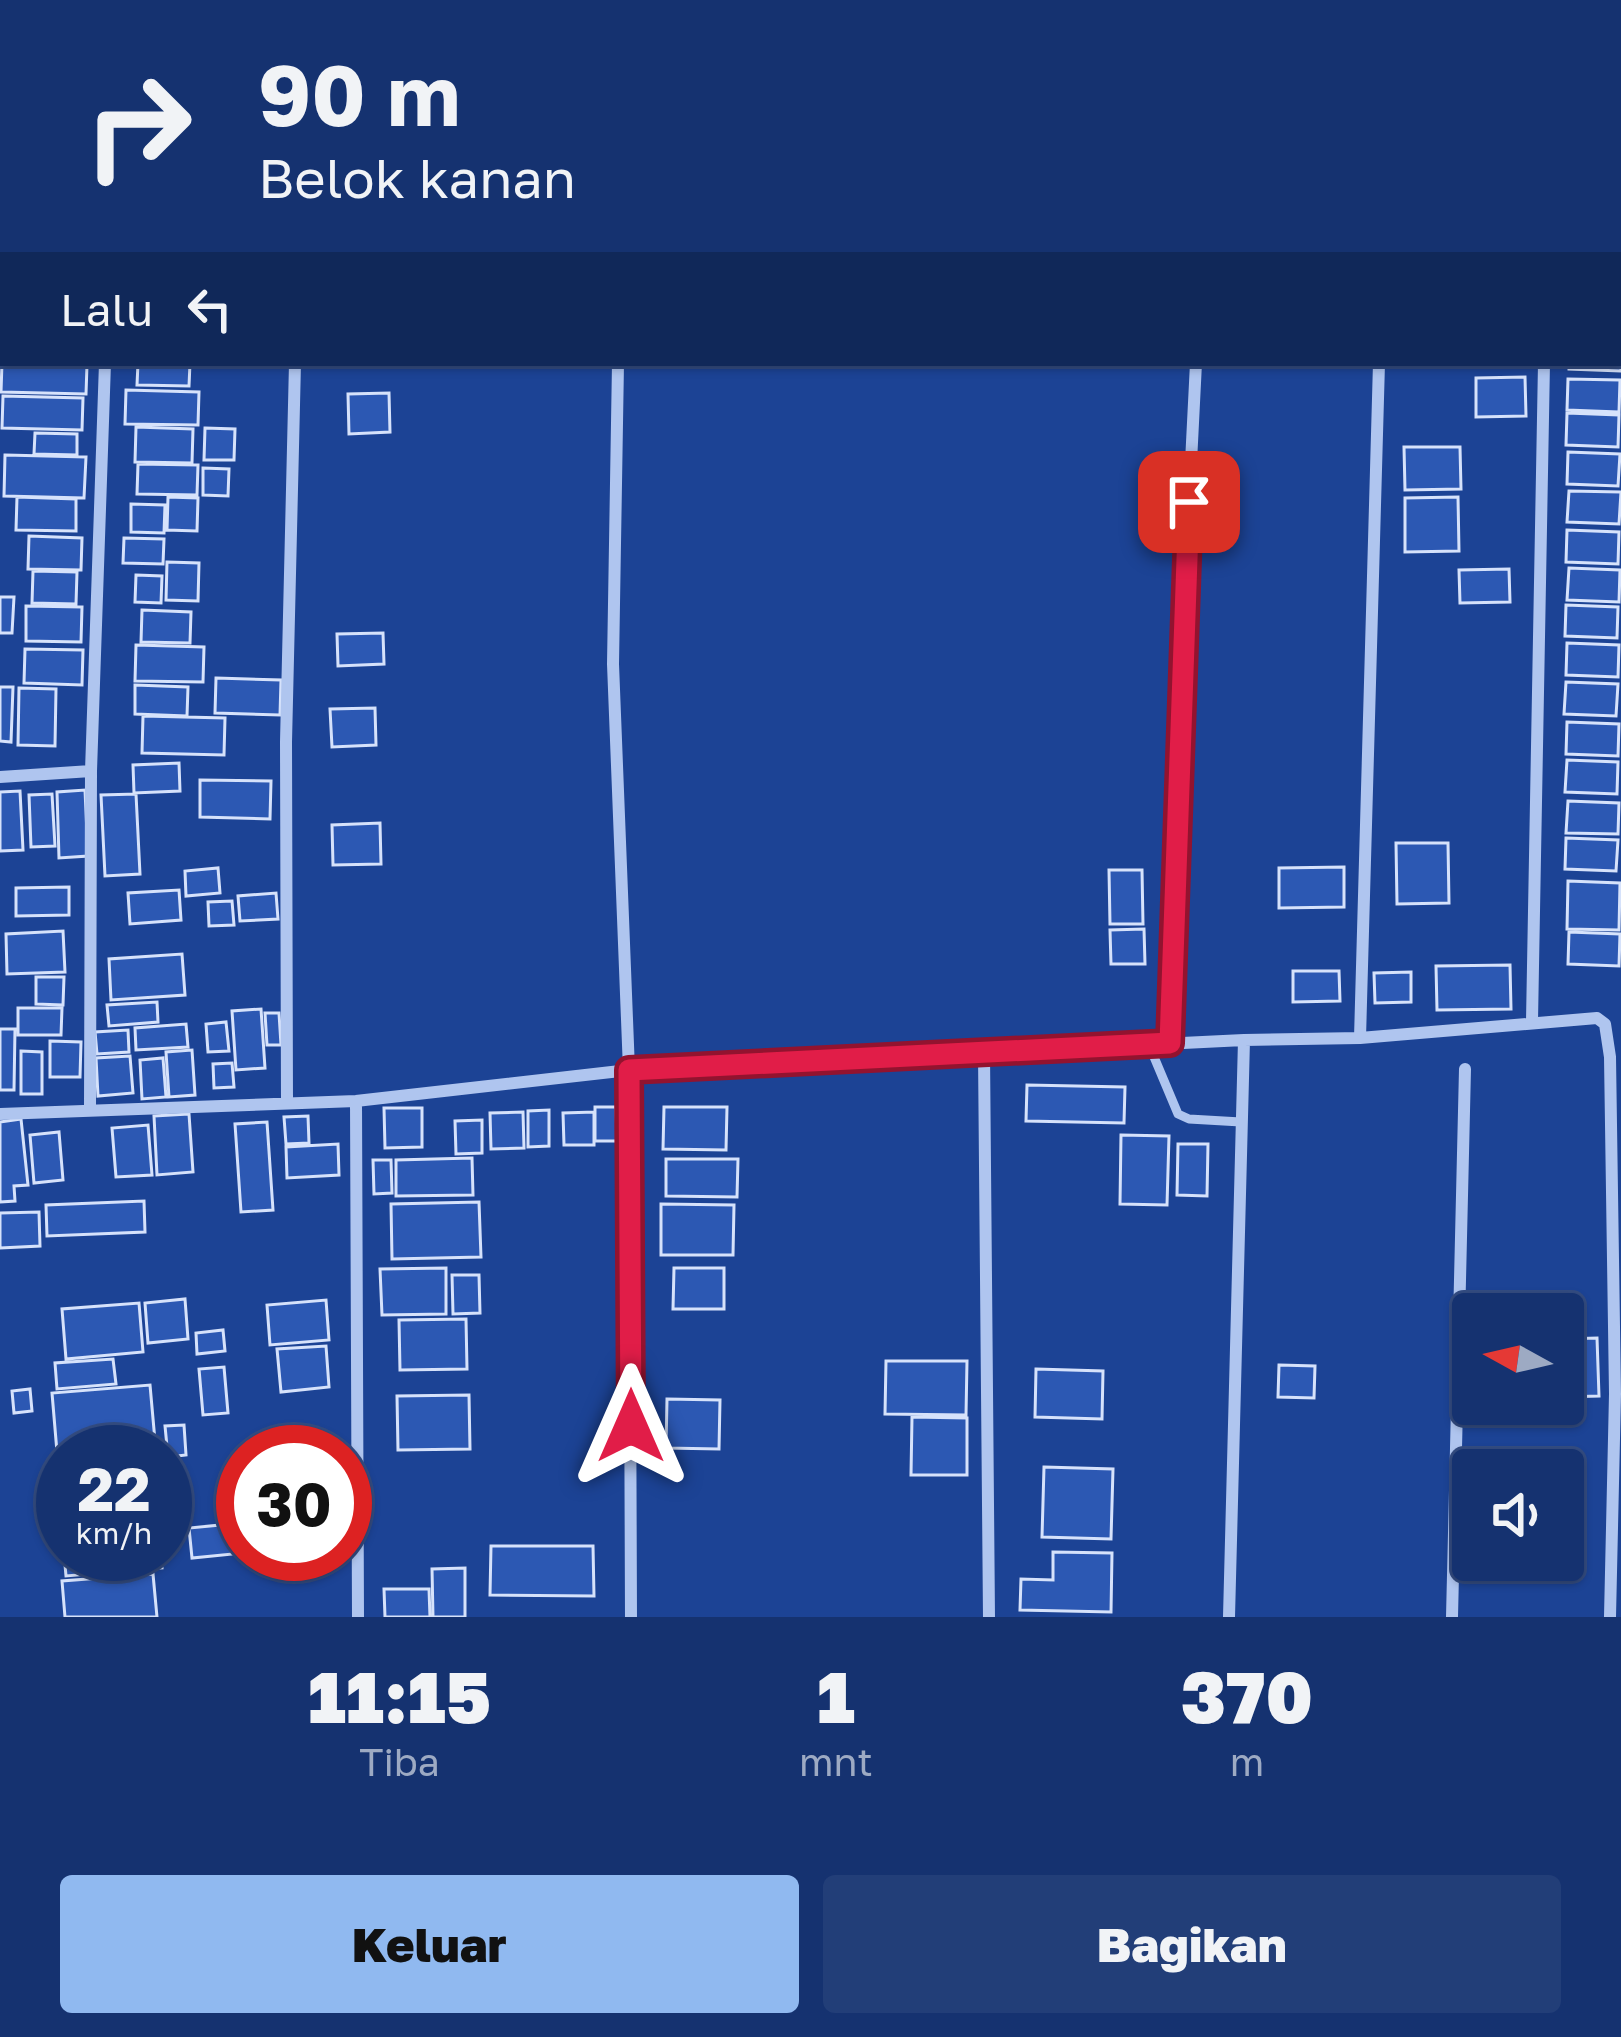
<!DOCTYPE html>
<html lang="id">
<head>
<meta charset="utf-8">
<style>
  :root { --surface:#153270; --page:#223e78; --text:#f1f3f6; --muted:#9daac3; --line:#344d83; --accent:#90b9f0 }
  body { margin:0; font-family:"Golos Text",sans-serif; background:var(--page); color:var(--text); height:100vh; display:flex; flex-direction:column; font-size:45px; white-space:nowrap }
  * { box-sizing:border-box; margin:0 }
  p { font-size:39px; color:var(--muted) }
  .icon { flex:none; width:66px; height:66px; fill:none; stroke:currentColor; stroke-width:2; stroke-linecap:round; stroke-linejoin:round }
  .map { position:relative; height:1617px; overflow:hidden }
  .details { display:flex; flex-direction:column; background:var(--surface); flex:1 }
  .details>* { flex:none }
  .hud { position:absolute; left:0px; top:0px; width:1623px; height:366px; box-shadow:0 3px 9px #0004,0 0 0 3px var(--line); background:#153270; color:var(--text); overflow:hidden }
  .needle { width:78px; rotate:278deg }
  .buttons { position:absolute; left:1452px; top:1293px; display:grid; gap:24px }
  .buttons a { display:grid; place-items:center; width:132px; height:132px; border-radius:12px; background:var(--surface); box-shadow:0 3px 9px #0004,0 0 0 3px var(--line); font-size:60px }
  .speed { position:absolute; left:36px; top:1425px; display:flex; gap:24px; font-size:60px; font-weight:700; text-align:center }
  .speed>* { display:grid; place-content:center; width:156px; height:156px; border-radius:50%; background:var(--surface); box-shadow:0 3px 9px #0004,0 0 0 3px var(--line); line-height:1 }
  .speed small { font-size:30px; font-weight:400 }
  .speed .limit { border:18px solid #d22; background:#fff; color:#111 }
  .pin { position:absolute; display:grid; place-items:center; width:102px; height:102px; color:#fff; margin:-51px; border-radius:24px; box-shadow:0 6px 18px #0006 }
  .me { position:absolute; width:132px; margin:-66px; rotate:0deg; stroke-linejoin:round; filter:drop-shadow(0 0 9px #0008) }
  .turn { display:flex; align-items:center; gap:42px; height:252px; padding:0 60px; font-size:54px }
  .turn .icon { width:156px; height:156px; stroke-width:2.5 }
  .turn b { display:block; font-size:84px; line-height:102px }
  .then { display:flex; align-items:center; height:114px; padding:0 60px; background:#0003; gap:24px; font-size:45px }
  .eta { display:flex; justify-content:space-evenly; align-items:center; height:204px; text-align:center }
  .eta b { font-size:72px; font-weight:800; line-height:84px }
  .action { display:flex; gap:24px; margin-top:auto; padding:24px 60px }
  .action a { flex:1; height:138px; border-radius:12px; background:var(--accent); color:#111; font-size:48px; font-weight:800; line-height:138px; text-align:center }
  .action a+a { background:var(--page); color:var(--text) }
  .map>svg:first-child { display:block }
</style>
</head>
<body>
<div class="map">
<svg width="1621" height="1617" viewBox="0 0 1621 1617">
  <rect width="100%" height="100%" fill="#1c4395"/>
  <path fill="#2c58b3" stroke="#d6e2fb" stroke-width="3" d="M 1621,339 L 1621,371 L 1569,369 L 1569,363 L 1620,363 Z
    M 2,363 L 87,365 L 86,394 L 1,392 Z
    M 138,363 L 190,363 L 189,386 L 137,385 Z
    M 1525,377 L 1526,416 L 1476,417 L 1476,378 Z
    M 1568,379 L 1620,380 L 1619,412 L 1567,410 Z
    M 126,390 L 199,392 L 198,425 L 125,424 Z
    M 389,393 L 390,432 L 349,434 L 348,394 Z
    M 3,396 L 83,398 L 82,430 L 2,428 Z
    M 1567,413 L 1619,415 L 1618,447 L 1566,445 Z
    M 136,427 L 193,429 L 192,463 L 135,462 Z
    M 205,428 L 235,429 L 234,460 L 204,460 Z
    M 35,433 L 77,434 L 77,455 L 34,454 Z
    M 1404,447 L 1460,447 L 1461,489 L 1405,490 Z
    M 1568,452 L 1620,454 L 1618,486 L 1567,484 Z
    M 5,455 L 86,457 L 84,498 L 4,496 Z
    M 138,464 L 198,465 L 197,495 L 137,494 Z
    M 203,468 L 229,469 L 228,496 L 203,495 Z
    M 1569,491 L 1621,492 L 1619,524 L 1567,522 Z
    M 17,497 L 76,499 L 76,531 L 16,530 Z
    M 168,497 L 198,498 L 197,531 L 167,530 Z
    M 1458,497 L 1459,551 L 1405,552 L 1405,498 Z
    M 131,504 L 165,505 L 164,533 L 131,532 Z
    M 1567,530 L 1619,532 L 1618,564 L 1566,562 Z
    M 29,536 L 82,538 L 81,570 L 28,569 Z
    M 124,538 L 164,539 L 163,564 L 123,563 Z
    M 167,562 L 199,563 L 198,601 L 166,600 Z
    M 1569,568 L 1620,570 L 1619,602 L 1567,600 Z
    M 1509,569 L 1510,602 L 1460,603 L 1459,570 Z
    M 33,571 L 77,572 L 76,604 L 32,603 Z
    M 136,575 L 162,576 L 161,603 L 135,602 Z
    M 0,597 L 14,597 L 12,633 L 0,633 Z
    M 1566,605 L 1618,607 L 1617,638 L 1565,636 Z
    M 26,606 L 82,607 L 81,642 L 26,641 Z
    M 142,610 L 191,612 L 190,643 L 141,642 Z
    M 383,633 L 384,664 L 338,666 L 337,634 Z
    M 1567,643 L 1619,645 L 1618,677 L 1566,675 Z
    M 136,645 L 204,647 L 203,682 L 135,681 Z
    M 25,649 L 83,650 L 82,685 L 24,683 Z
    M 216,678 L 281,680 L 280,715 L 215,713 Z
    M 1566,682 L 1618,684 L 1616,716 L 1564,714 Z
    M 135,685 L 188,687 L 187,716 L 135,714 Z
    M 0,687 L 13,687 L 11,742 L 0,741 Z
    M 19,688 L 56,689 L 55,746 L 18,745 Z
    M 375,708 L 376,745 L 332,747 L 330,709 Z
    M 143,716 L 225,718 L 224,755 L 142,753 Z
    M 1567,722 L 1619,724 L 1618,756 L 1566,754 Z
    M 1567,760 L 1618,762 L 1617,794 L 1565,792 Z
    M 179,763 L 180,791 L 134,793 L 133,765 Z
    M 200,780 L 271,781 L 270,819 L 200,817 Z
    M 85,790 L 88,856 L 59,858 L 57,792 Z
    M 20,791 L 23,850 L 0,851 L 0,792 Z
    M 52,794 L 55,846 L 31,847 L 29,795 Z
    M 136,794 L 140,874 L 105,876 L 101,795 Z
    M 1568,801 L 1619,803 L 1618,834 L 1566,833 Z
    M 380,823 L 381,864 L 333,865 L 332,825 Z
    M 1566,838 L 1618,840 L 1616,871 L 1565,869 Z
    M 1396,843 L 1448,843 L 1449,903 L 1397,904 Z
    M 1344,867 L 1344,907 L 1279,908 L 1279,868 Z
    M 218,868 L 220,893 L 186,896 L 185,871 Z
    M 1109,870 L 1142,870 L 1143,924 L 1110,924 Z
    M 1568,881 L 1620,883 L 1619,930 L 1567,929 Z
    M 69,887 L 69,915 L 16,916 L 16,888 Z
    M 179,890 L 181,920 L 130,924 L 128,893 Z
    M 276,893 L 278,919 L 240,921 L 238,896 Z
    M 232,901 L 234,925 L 209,926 L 208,902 Z
    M 1144,929 L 1145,964 L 1111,964 L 1110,930 Z
    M 63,931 L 65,972 L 7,974 L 6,934 Z
    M 1569,932 L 1620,934 L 1619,966 L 1568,964 Z
    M 182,954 L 185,995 L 111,1000 L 109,959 Z
    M 1510,965 L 1511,1009 L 1437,1010 L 1436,966 Z
    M 1293,971 L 1339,971 L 1340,1001 L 1293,1002 Z
    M 1411,972 L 1411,1002 L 1375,1003 L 1374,973 Z
    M 36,977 L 64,977 L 63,1005 L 36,1004 Z
    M 157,1002 L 158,1022 L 109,1026 L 107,1005 Z
    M 18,1008 L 62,1008 L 61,1035 L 18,1035 Z
    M 261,1009 L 265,1068 L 236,1070 L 232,1011 Z
    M 265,1013 L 279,1013 L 281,1045 L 267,1045 Z
    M 226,1022 L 229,1051 L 208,1052 L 206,1024 Z
    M 186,1024 L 188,1047 L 136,1050 L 135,1028 Z
    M 0,1029 L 15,1029 L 14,1090 L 0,1090 Z
    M 128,1030 L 129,1052 L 97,1054 L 95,1032 Z
    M 50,1041 L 81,1042 L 80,1077 L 50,1077 Z
    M 192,1050 L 195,1095 L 169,1097 L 166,1052 Z
    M 21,1051 L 42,1052 L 42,1094 L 21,1094 Z
    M 130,1056 L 133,1093 L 98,1096 L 96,1058 Z
    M 163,1058 L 166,1097 L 142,1099 L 140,1060 Z
    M 232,1063 L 234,1087 L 214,1088 L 213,1064 Z
    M 1027,1085 L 1125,1087 L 1124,1123 L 1026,1121 Z
    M 595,1107 L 616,1107 L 617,1141 L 595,1141 Z
    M 664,1107 L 727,1107 L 726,1150 L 663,1149 Z
    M 384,1108 L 422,1108 L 422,1147 L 385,1148 Z
    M 549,1110 L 549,1146 L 528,1147 L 528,1111 Z
    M 523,1112 L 524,1148 L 491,1149 L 490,1113 Z
    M 594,1112 L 594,1145 L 564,1145 L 563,1113 Z
    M 189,1114 L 193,1172 L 157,1175 L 154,1116 Z
    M 308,1116 L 309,1143 L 286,1144 L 284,1117 Z
    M 21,1119 L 28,1185 L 14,1186 L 15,1201 L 0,1202 L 0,1122 Z
    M 482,1120 L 482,1153 L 456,1154 L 455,1121 Z
    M 267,1122 L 273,1210 L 241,1212 L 235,1124 Z
    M 148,1125 L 152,1175 L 116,1177 L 112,1128 Z
    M 59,1132 L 63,1180 L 34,1183 L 30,1135 Z
    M 1121,1135 L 1169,1136 L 1167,1205 L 1120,1204 Z
    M 338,1144 L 339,1175 L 287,1178 L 286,1147 Z
    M 1178,1144 L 1208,1144 L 1207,1196 L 1177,1195 Z
    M 472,1158 L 473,1195 L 396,1196 L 396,1160 Z
    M 666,1159 L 738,1159 L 737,1197 L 666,1196 Z
    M 373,1160 L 391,1160 L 392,1193 L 374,1194 Z
    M 144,1201 L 145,1232 L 47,1236 L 46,1205 Z
    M 479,1202 L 481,1257 L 392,1259 L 391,1204 Z
    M 661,1204 L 734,1205 L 733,1255 L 661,1255 Z
    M 39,1212 L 40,1246 L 0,1248 L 0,1213 Z
    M 446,1268 L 446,1314 L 382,1315 L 380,1269 Z
    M 674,1268 L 724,1268 L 724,1309 L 673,1309 Z
    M 452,1275 L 479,1275 L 480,1313 L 453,1314 Z
    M 185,1299 L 188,1339 L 148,1343 L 145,1303 Z
    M 326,1300 L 329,1340 L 270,1345 L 267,1305 Z
    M 139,1303 L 143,1352 L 66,1359 L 62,1309 Z
    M 466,1319 L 467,1369 L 400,1370 L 399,1320 Z
    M 223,1330 L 225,1351 L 197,1354 L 196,1333 Z
    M 1597,1338 L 1599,1396 L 1563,1397 L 1563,1339 Z
    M 326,1346 L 329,1387 L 281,1392 L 277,1349 Z
    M 113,1359 L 116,1384 L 57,1389 L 55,1363 Z
    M 886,1361 L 967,1361 L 966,1415 L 885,1414 Z
    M 1279,1365 L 1315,1366 L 1314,1398 L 1278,1397 Z
    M 224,1367 L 228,1413 L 203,1415 L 199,1369 Z
    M 1036,1369 L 1103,1371 L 1102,1419 L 1035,1417 Z
    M 150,1385 L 156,1452 L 63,1452 L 63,1464 L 58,1464 L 52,1393 Z
    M 30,1389 L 32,1411 L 14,1413 L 12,1391 Z
    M 469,1395 L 470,1449 L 398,1450 L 397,1396 Z
    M 667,1399 L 720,1400 L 719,1449 L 666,1448 Z
    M 912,1417 L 967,1418 L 967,1475 L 911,1475 Z
    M 184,1425 L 186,1455 L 168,1457 L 165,1426 Z
    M 1511,1455 L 1575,1458 L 1572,1522 L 1563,1521 L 1563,1470 L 1510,1470 Z
    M 1044,1467 L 1113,1469 L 1111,1539 L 1042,1537 Z
    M 63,1481 L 63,1536 L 58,1537 L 54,1482 Z
    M 231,1524 L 233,1554 L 192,1558 L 189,1528 Z
    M 491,1546 L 593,1546 L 594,1596 L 490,1595 Z
    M 1053,1552 L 1112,1553 L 1111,1612 L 1020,1610 L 1021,1579 L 1053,1580 Z
    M 64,1554 L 161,1554 L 162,1568 L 66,1576 Z
    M 465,1568 L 465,1617 L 433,1617 L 432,1569 Z
    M 153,1574 L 157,1617 L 65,1617 L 62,1581 Z
    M 384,1589 L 429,1589 L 430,1617 L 385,1617 Z"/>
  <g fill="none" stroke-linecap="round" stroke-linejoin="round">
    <path stroke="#afc5ef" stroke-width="9" d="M 1554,0 L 1558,3
      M 1620,67 L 1621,69
      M 1620,176 L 1621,174
      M 1149,1045 L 1178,1114 L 1189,1119 L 1241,1122"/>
    <path stroke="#afc5ef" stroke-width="12" d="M 530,0 L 530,3
      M 88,3 L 88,0
      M 1620,236 L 1621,236
      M 0,242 L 3,242
      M 618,363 L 613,664 L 629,1070 L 631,1617
      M 0,777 L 91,771 L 105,363
      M 1532,1021 L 1544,363
      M 1360,1038 L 1379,363
      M 1170,1044 L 1182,641 L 1196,363
      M 984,1053 L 989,1617
      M 356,1101 L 358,1617
      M 287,1103 L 286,742 L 295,363
      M 90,1109 L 91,771
      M 0,1114 L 356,1101 L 629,1070 L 1244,1040 L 1360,1038 L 1597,1018 L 1605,1024 L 1610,1057 L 1615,1394 L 1610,1617
      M 1229,1617 L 1244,1040
      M 1452,1617 L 1465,1069"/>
  </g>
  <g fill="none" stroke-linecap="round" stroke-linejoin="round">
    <defs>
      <path id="route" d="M 631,1426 L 629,1070 L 1170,1043 L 1189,502"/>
    </defs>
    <use href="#route" stroke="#92132f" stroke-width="30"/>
    <use href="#route" stroke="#e11d48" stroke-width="21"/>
  </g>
</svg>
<div class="buttons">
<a><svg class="needle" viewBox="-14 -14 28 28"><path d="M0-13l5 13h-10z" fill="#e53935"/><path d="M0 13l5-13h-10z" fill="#9daac3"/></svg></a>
<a><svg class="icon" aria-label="sound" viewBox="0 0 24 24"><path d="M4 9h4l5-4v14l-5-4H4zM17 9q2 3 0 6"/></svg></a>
</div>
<div class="speed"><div>22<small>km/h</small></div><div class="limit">30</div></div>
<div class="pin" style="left:1189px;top:502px;background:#d93025"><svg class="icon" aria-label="arrive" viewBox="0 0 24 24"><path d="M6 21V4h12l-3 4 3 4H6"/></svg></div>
<svg class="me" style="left:631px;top:1426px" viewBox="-20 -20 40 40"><path d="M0-17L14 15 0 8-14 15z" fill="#e11d48" stroke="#fff" stroke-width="4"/></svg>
<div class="hud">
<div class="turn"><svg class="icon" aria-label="right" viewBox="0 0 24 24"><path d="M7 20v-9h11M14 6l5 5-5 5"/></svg><div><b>90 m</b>Belok kanan</div></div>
<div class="then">Lalu<svg class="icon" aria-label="left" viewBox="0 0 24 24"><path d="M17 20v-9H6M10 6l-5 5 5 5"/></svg></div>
</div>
</div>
<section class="details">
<div class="eta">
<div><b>11:15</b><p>Tiba</p></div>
<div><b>1</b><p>mnt</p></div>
<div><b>370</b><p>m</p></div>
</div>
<div class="action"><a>Keluar</a><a>Bagikan</a></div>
</section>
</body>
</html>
